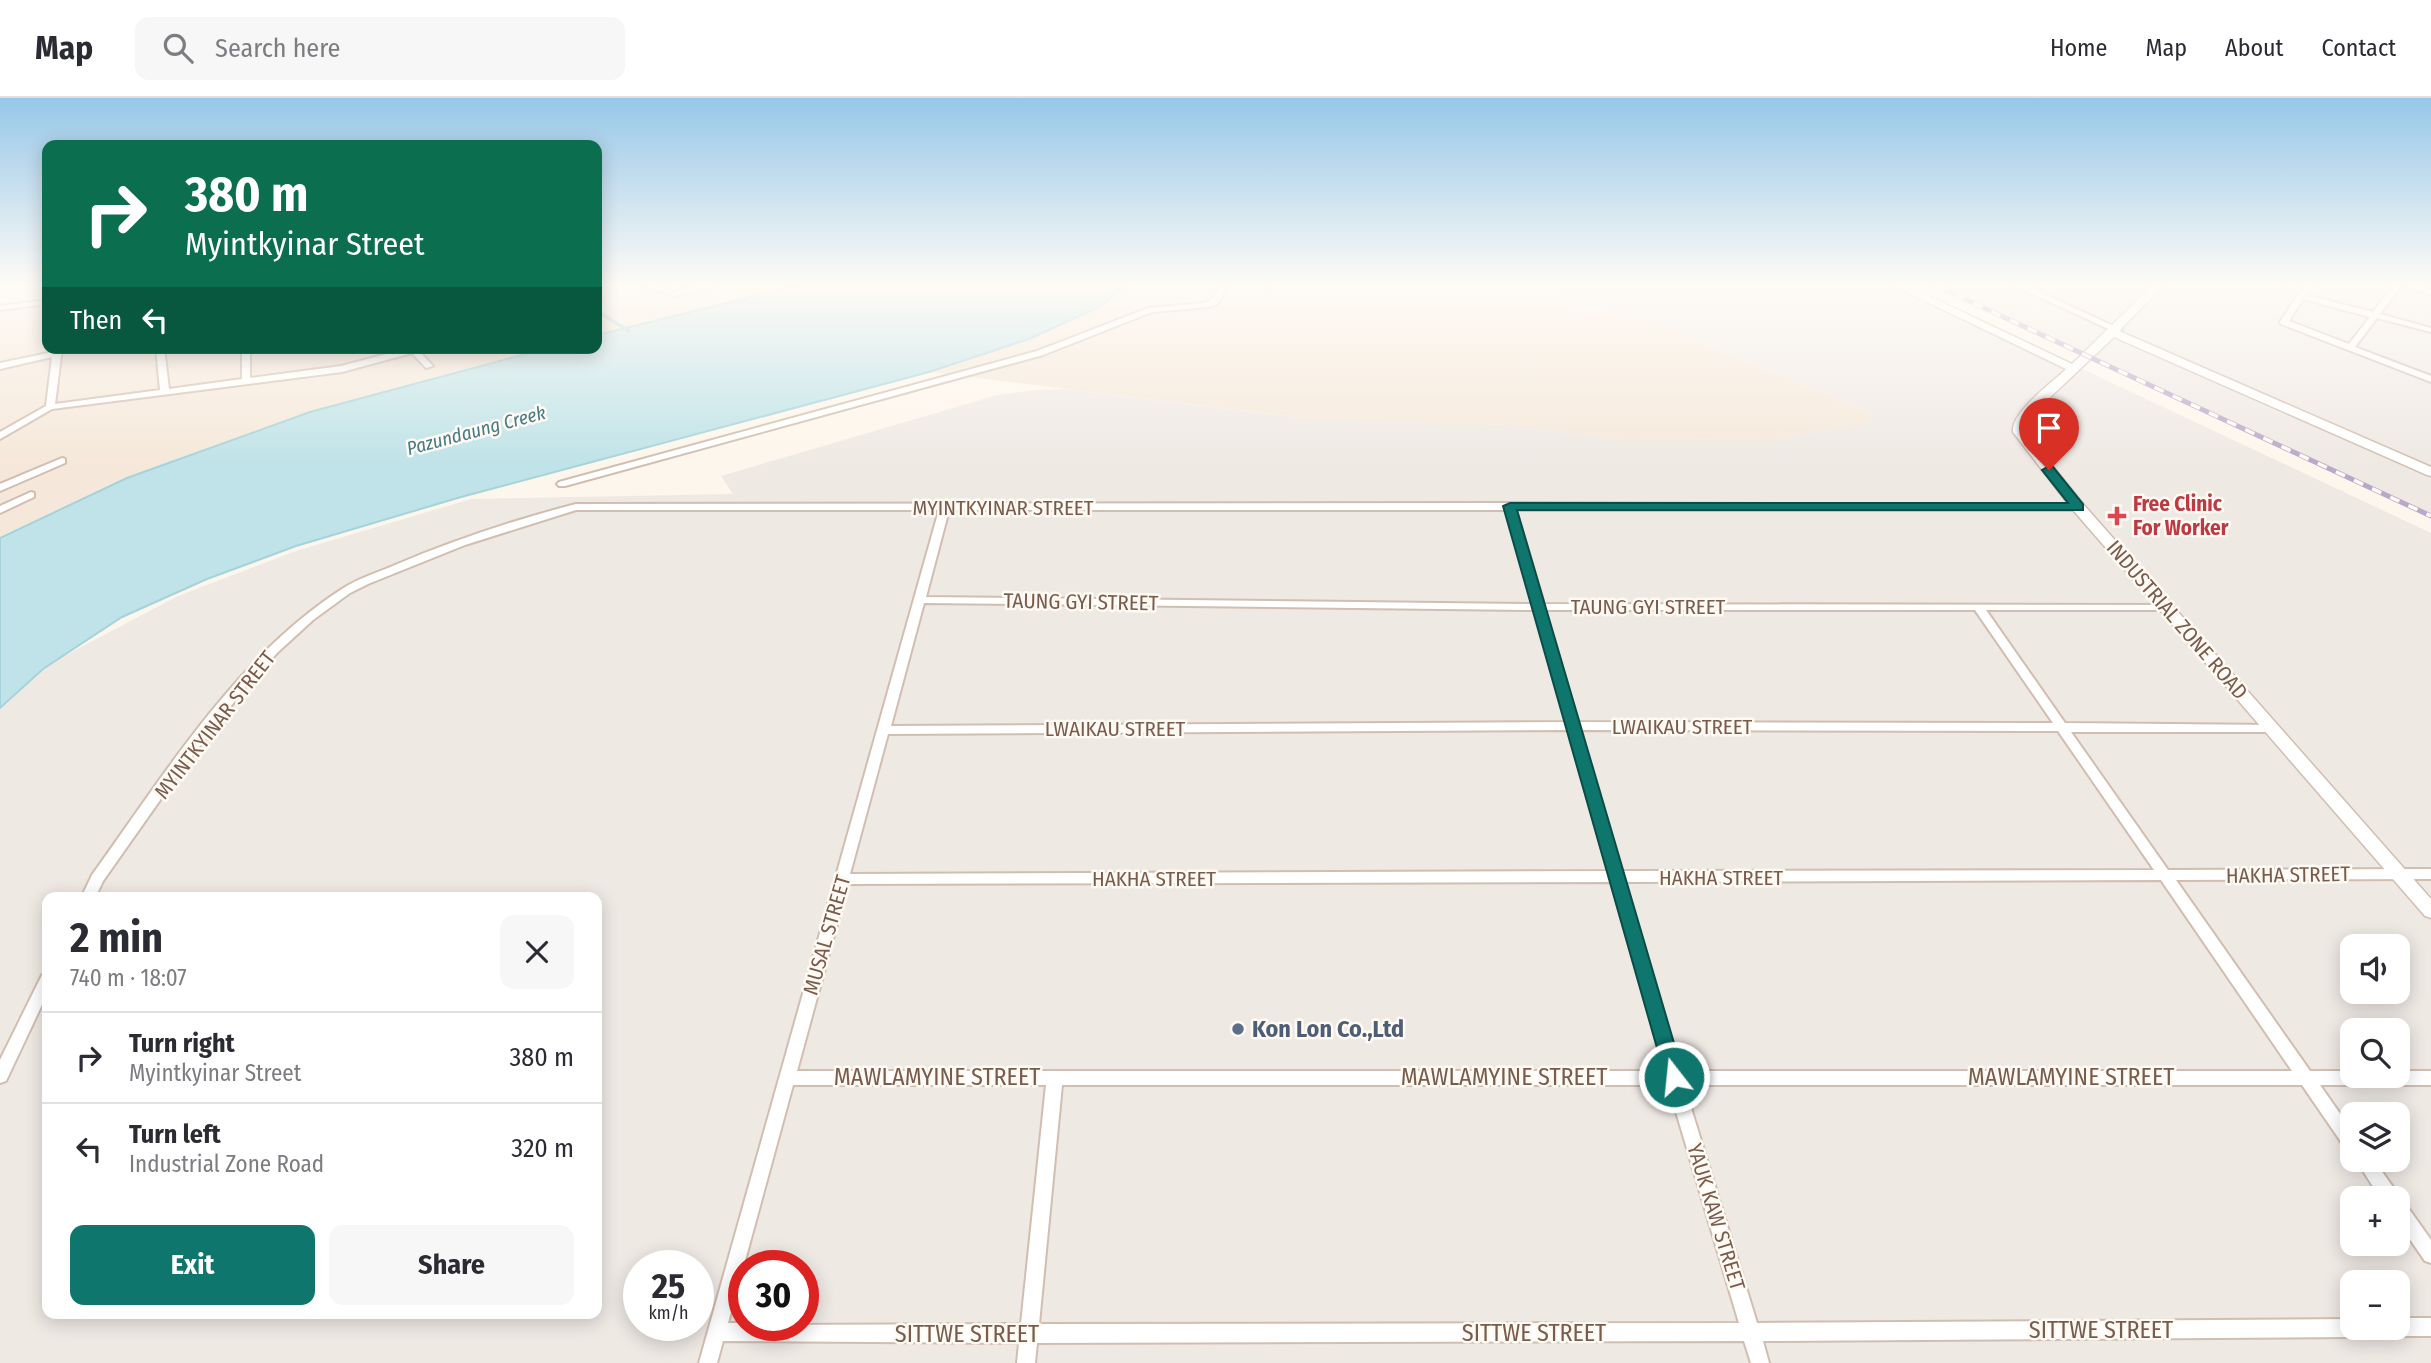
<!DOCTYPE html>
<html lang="en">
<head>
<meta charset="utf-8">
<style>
  :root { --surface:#fff; --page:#f7f7f7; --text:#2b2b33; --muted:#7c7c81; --line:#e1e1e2; --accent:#0f766e }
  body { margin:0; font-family:"Fira Sans Condensed",sans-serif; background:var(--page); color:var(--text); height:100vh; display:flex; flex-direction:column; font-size:26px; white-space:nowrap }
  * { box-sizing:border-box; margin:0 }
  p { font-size:23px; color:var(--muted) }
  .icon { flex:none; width:38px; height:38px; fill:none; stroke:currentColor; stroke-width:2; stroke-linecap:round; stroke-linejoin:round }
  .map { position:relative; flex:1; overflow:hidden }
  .drawer { position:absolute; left:42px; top:794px; width:560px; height:427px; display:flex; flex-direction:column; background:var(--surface); border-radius:14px; box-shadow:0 4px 18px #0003 }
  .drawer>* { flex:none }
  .top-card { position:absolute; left:42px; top:42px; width:560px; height:214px; border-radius:14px; box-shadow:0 4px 18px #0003; background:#0b6e4f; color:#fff; overflow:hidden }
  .tools { position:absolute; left:2340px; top:836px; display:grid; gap:14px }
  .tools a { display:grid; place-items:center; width:70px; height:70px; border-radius:14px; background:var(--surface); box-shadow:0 4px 18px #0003; font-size:35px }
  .speed { position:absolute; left:623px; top:1152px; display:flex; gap:14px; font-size:35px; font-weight:700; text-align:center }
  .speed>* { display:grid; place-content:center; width:91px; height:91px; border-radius:50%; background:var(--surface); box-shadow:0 4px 18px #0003; line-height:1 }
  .speed small { font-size:18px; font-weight:400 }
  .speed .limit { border:10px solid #d22; background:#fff; color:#111 }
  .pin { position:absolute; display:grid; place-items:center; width:60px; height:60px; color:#fff; margin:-72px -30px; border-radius:50% 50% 50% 0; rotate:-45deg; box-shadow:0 0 7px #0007 }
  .pin .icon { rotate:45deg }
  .me { position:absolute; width:77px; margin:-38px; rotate:344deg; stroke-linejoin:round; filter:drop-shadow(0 0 5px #0008) }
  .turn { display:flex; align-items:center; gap:24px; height:147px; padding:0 28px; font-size:32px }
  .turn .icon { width:91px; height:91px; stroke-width:2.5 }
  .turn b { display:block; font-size:49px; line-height:60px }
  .then { display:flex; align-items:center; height:66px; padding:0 28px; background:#0003; gap:14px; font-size:26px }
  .round { display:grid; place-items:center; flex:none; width:74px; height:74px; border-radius:14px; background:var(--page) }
  .head { display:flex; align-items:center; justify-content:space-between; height:119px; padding:0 28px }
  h1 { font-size:42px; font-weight:700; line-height:52px }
  .primary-button { display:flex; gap:14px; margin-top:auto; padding:14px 28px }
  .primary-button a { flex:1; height:80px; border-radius:14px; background:var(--accent); color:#fff; font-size:28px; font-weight:700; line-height:80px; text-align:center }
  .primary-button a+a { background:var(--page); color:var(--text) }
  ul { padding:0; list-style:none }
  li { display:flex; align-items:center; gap:21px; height:91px; padding:0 28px; border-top:2px solid var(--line) }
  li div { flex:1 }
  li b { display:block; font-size:26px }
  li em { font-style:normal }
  header { display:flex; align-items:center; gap:42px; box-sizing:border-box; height:98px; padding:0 35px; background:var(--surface); border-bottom:2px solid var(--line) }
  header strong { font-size:33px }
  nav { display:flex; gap:38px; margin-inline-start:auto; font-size:24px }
  .search { width:490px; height:63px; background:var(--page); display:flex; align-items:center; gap:18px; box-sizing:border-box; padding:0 24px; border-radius:14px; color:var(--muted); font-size:26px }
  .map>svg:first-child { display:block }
</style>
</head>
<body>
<header>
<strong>Map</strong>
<div class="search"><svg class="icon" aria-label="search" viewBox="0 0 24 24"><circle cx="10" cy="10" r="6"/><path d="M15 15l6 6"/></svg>Search here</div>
<nav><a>Home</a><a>Map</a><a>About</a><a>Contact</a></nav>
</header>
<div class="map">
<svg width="2431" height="1265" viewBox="0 0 2431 1265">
  <rect width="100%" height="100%" fill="#fdf6ec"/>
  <path fill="#f5e8da" d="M 0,188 L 47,188 L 47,250 L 548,250 L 310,314 L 127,380 L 0,440 Z
    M 597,188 L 796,188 L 597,237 Z
    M 1125,188 L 1565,188 L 1561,206 L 1645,221 L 1867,314 L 1869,323 L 1776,341 L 1626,342 L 1512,327 L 1312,321 L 929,274 L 1029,241 L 1099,209 Z"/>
  <path fill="#efe9e4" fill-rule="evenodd" d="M 1565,188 L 1906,188 L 2431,435 L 2431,1265 L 0,1265 L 0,607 L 47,567 L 178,498 L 296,453 L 471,401 L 733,396 L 721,378 L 997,297 L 1035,292 L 1064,291 L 1312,321 L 1512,327 L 1626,342 L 1776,341 L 1869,323 L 1867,314 L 1645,221 L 1561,206 ZM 47,800 L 597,800 L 597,1216 L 47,1216 ZM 2352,849 L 2398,849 L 2398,894 L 2352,894 ZM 2352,933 L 2398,933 L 2398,978 L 2352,978 ZM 2352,1017 L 2398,1017 L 2398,1062 L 2352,1062 ZM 2352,1101 L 2398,1101 L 2398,1146 L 2352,1146 ZM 639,1167 L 698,1167 L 698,1227 L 639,1227 ZM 744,1167 L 803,1167 L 803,1227 L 744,1227 ZM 2352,1185 L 2398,1185 L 2398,1230 L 2352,1230 Z
    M 1939,188 L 2431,188 L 2431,418 L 2067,246 Z"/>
  <path fill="#bfe3e8" stroke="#a5d3da" stroke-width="2" d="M 796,188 L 1125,188 L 1099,209 L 1029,241 L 929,274 L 461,399 L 296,448 L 207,481 L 122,519 L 43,571 L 0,610 L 0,440 L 127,380 L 310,314 L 548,250 L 597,250 L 597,237 Z"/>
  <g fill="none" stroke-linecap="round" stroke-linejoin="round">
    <path stroke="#a5d3da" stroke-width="3.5" d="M 597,213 L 629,233"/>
    <defs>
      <path id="minor" d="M 645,188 L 658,188 L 674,194 L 697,188 L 714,188 L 674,198 Z
        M 1221,188 L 1229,188 L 1217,206 L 1208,209 L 1152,214 L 1043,257 L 565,388 L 559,388 L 557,386 L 559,384 L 1037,253 L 1148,210 L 1204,205 L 1211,202 Z
        M 2015,188 L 2027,188 L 2122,232 L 2115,234 Z
        M 2304,188 L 2312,188 L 2306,197 L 2373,214 L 2393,188 L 2401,188 L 2380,216 L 2431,230 L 2431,234 L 2377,220 L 2355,249 L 2431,278 L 2431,284 L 2281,226 L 2280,224 ZM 2303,201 L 2370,219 L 2349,246 L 2289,223 Z
        M 2404,188 L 2419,188 L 2431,192 L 2431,196 Z
        M 47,202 L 47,206 L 0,212 L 0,208 Z
        M 54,250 L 62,250 L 55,306 L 160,292 L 156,250 L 164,250 L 169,291 L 242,281 L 242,250 L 250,250 L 250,280 L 341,268 L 409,250 L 423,250 L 419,253 L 433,268 L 426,270 L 412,255 L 342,274 L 52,311 L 0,341 L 0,334 L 46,308 L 52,259 L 0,271 L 0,265 L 53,254 Z
        M 62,360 L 65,361 L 65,365 L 0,393 L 0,386 Z
        M 31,394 L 34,395 L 34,399 L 0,415 L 0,408 Z
        M 1510,405 L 2082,407 L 2083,409 L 2078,412 L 1516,412 L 1544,506 L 2170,507 L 2172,509 L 2166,512 L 1986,512 L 2065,625 L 2274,627 L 2276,630 L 2270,634 L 2071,634 L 2168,772 L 2431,771 L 2431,781 L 2176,782 L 2310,973 L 2352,973 L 2352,978 L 2398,978 L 2398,973 L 2431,973 L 2431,987 L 2320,987 L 2352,1033 L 2352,1053 L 2346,1051 L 2302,987 L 1684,987 L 1757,1225 L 2352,1221 L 2352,1230 L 2361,1230 L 2358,1236 L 2352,1239 L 1763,1243 L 1769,1265 L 1751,1265 L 1744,1243 L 1037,1245 L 1035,1265 L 1017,1265 L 1019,1245 L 723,1243 L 717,1265 L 699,1265 L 939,412 L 576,412 L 465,447 L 368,486 L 350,495 L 313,522 L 278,554 L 245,590 L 184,668 L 103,783 L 95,800 L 81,800 L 92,777 C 165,676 235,560 342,491 C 358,480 377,475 395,467 C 454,442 514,422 576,406 ZM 949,412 L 1506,412 L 1533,506 L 926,499 ZM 924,505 L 1534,512 L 1566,624 L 891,628 ZM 1545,512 L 1975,512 L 2053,625 L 1578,624 ZM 1568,632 L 1608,773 L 850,776 L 888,636 ZM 1580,632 L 2058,633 L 2154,772 L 1622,773 ZM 2161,782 L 2292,973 L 1680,973 L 1625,784 ZM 1611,784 L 1665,973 L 797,973 L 848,786 ZM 793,987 L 1046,987 L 1021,1226 L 744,1227 L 744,1225 L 728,1225 ZM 1062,987 L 1668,987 L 1739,1225 L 1039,1226 Z
        M 47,875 L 47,896 L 6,983 L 0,985 L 0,962 L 42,877 Z
        M 2356,1062 L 2374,1062 L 2397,1095 L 2399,1102 L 2404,1104 L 2431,1142 L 2431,1165 L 2425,1163 L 2398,1124 L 2398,1101 L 2381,1101 Z
        M 2398,1220 L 2431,1220 L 2431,1238 L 2398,1238 L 2392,1235 L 2389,1230 L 2398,1230 Z"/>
      <path id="tertiary" d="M 1894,188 L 1908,188 L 2072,266 L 2152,188 L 2163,188 L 2119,233 L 2431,369 L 2431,378 L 2427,377 L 2114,239 L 2027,321 L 2024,327 L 2025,334 L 2083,406 L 2431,801 L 2431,820 L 2425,818 L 2073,412 L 2013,334 C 2010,315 2052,285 2066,271 Z"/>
    </defs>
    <use href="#minor" stroke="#d1beb0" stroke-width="4"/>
    <use href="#tertiary" stroke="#d1beb0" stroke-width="3"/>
    <use href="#minor" fill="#fff" fill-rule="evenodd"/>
    <use href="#tertiary" fill="#fff" fill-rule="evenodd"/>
    <defs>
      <path id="rail" d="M 1937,188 L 2431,418"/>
    </defs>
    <use href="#rail" stroke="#b9a8c9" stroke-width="5"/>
    <use href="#rail" stroke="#fffaf3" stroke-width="3.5" stroke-dasharray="10" stroke-linecap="butt"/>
  </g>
  <linearGradient id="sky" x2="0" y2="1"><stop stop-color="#97c7e8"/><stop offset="0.51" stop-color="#fefbf6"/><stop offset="1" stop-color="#fefbf6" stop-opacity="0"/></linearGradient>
  <rect width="2431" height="366" fill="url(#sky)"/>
  <path fill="#0f766e" stroke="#0a4d48" stroke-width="2" d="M 2049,368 L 2053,369 L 2083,406 L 2083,412 L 1517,412 L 1684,979 L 1681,985 L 1674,988 L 1667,985 L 1503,408 L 1510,405 L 2068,405 L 2042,372 Z"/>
  <path fill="#e0444e" stroke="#fffaf3" stroke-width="2.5" d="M2113.5 407.5h7v7h7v7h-7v7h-7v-7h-7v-7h7z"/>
  <circle fill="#5c6f8a" stroke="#fffaf3" stroke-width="2.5" cx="1238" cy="931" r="7"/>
  <g text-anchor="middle" stroke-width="5" stroke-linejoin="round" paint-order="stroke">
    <g font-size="19" font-style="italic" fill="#437c86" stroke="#fffaf3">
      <text transform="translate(476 332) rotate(-15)" y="7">Pazundaung Creek</text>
    </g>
    <g font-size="21" font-weight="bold" fill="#be3a42" stroke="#fffaf3" text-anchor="start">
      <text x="2133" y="413">Free Clinic<tspan x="2133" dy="24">For Worker</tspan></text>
    </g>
    <g font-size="21" fill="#7a5c4d" stroke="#fffaf3">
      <text x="1003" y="417">MYINTKYINAR STREET</text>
      <text transform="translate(1081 504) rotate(1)" y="7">TAUNG GYI STREET</text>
      <text x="1648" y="516">TAUNG GYI STREET</text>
      <text transform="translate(2177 522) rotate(49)" y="7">INDUSTRIAL ZONE ROAD</text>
      <text transform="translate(215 627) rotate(-52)" y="7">MYINTKYINAR STREET</text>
      <text x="1682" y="636">LWAIKAU STREET</text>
      <text x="1115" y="638">LWAIKAU STREET</text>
      <text transform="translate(2288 777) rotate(-1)" y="7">HAKHA STREET</text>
      <text x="1721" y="787">HAKHA STREET</text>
      <text x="1154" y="788">HAKHA STREET</text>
      <text transform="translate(827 837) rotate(-74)" y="7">MUSAL STREET</text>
      <text transform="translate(1716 1119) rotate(73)" y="7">YAUK KAW STREET</text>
    </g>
    <g font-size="24" font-weight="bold" fill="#4e5e75" stroke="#fffaf3" text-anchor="start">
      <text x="1252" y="939">Kon Lon Co.,Ltd</text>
    </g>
    <g font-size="24" fill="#7a5c4d" stroke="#fffaf3">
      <text x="937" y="987">MAWLAMYINE STREET</text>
      <text x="1504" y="987">MAWLAMYINE STREET</text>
      <text x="2071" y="987">MAWLAMYINE STREET</text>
      <text x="2101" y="1240">SITTWE STREET</text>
      <text x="1534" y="1243">SITTWE STREET</text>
      <text x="967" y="1244">SITTWE STREET</text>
    </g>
  </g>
</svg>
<div class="tools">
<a><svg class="icon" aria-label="sound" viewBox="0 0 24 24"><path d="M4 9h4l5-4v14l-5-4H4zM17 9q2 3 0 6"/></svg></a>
<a><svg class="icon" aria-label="search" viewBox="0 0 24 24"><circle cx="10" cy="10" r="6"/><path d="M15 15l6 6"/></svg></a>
<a><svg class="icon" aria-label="layers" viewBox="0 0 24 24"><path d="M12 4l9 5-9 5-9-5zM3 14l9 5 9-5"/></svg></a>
<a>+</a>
<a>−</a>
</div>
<div class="speed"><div>25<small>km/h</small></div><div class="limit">30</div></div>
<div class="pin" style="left:2049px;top:372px;background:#d93025"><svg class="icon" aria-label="arrive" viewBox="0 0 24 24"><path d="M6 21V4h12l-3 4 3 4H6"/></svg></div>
<svg class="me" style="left:1674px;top:979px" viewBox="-20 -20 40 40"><circle r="17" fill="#0f766e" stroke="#fff" stroke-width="3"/><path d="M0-11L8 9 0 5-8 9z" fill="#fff"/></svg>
<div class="top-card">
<div class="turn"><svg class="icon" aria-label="right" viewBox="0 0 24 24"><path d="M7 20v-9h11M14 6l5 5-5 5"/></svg><div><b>380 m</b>Myintkyinar Street</div></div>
<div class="then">Then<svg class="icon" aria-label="left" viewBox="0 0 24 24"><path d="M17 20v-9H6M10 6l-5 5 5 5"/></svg></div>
</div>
<section class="drawer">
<div class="head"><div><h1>2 min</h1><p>740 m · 18:07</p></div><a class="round"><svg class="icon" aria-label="close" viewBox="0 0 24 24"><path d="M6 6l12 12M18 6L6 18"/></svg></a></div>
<ul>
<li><svg class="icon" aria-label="right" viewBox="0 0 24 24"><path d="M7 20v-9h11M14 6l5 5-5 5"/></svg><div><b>Turn right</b><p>Myintkyinar Street</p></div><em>380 m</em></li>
<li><svg class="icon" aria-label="left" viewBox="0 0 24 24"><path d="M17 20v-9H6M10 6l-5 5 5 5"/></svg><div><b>Turn left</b><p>Industrial Zone Road</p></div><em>320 m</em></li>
</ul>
<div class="primary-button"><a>Exit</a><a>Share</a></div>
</section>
</div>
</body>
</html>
